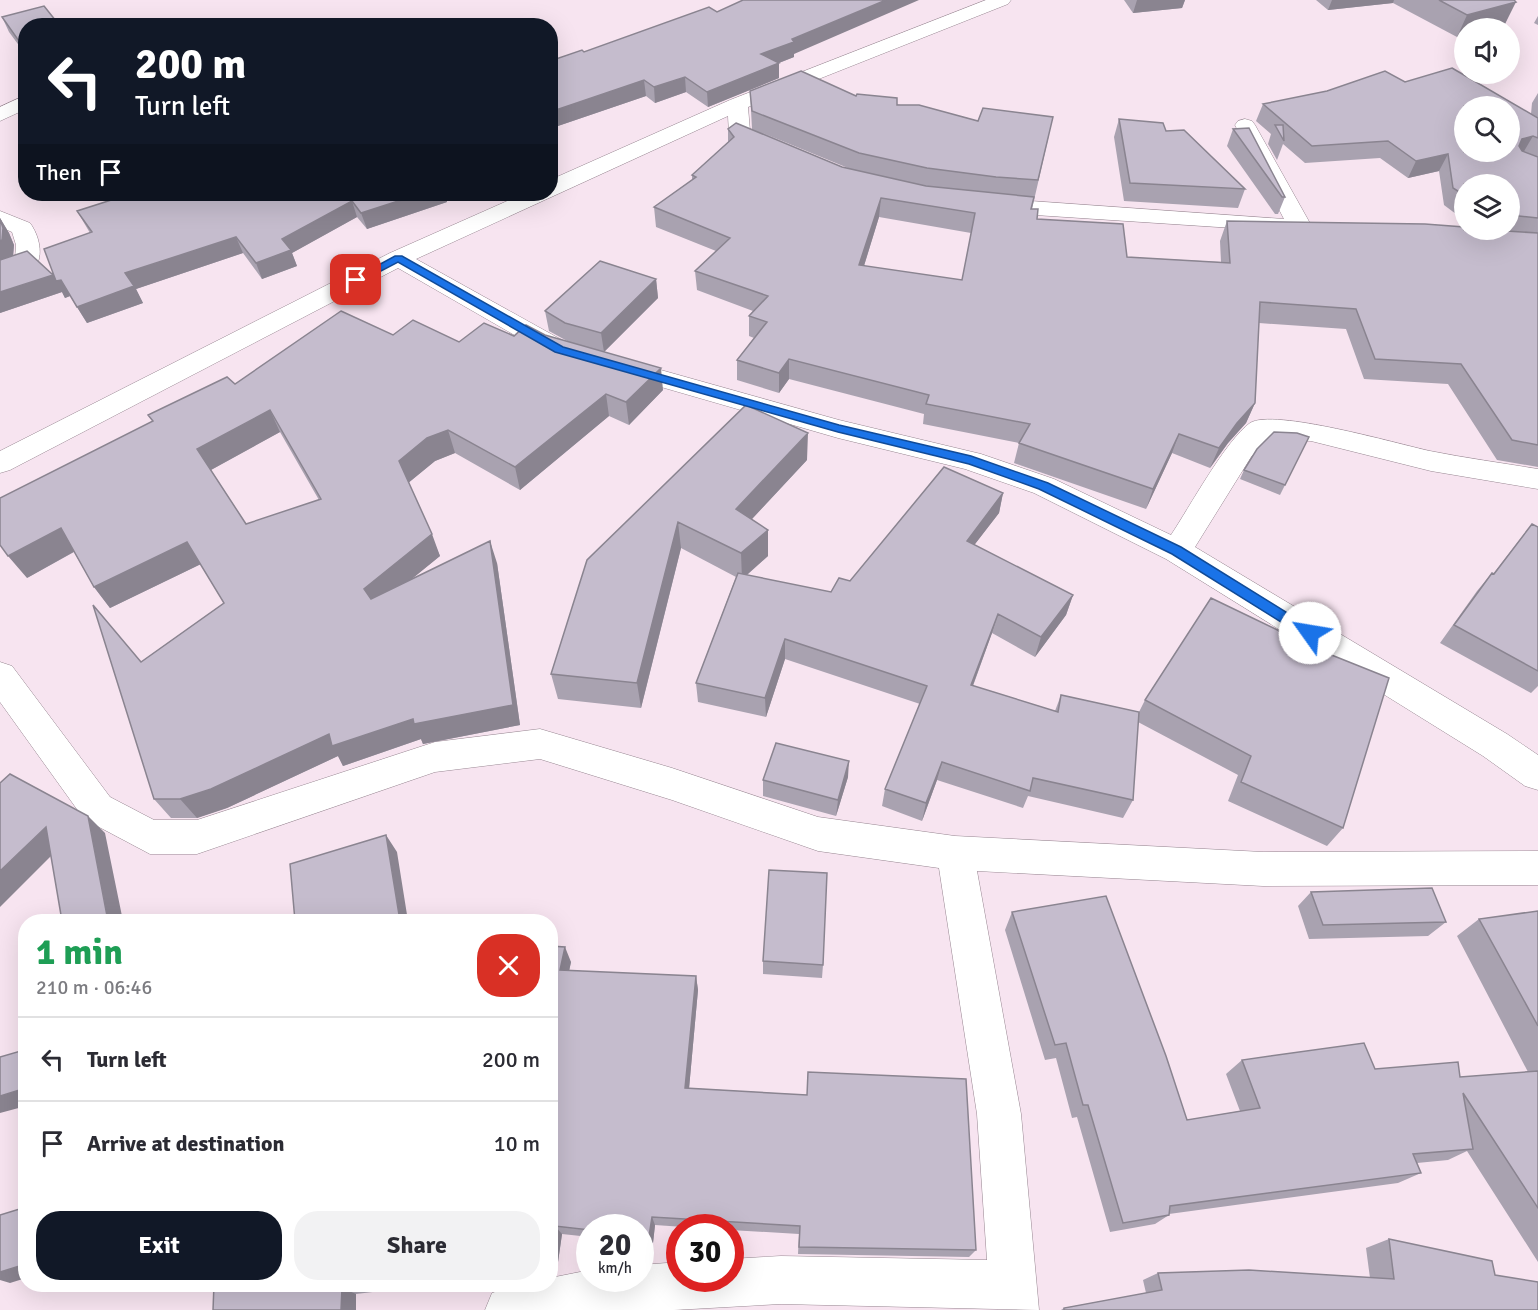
<!DOCTYPE html>
<html lang="en">
<head>
<meta charset="utf-8">
<style>
  :root { --surface:#fff; --page:#f2f2f3; --text:#2b2b33; --muted:#7c7c81; --line:#e1e1e2; --accent:#111827 }
  body { margin:0; font-family:Signika,sans-serif; background:var(--page); color:var(--text); height:100vh; display:flex; flex-direction:column; font-size:22px; white-space:nowrap }
  * { box-sizing:border-box; margin:0 }
  p { font-size:20px; color:var(--muted) }
  .icon { flex:none; width:33px; height:33px; fill:none; stroke:currentColor; stroke-width:2; stroke-linecap:round; stroke-linejoin:round }
  .map { position:relative; flex:1; overflow:hidden }
  .side { position:absolute; left:18px; top:914px; width:540px; height:378px; display:flex; flex-direction:column; background:var(--surface); border-radius:24px; box-shadow:0 6px 24px #0002 }
  .side>* { flex:none }
  .hud { position:absolute; left:18px; top:18px; width:540px; height:183px; border-radius:24px; box-shadow:0 6px 24px #0002; background:#111827; color:#fff; overflow:hidden }
  .fabs { position:absolute; left:1454px; top:18px; display:grid; gap:12px }
  .fabs a { display:grid; place-items:center; width:66px; height:66px; border-radius:50%; background:var(--surface); box-shadow:0 6px 24px #0002; font-size:30px }
  .speed { position:absolute; left:576px; top:1214px; display:flex; gap:12px; font-size:30px; font-weight:700; text-align:center }
  .speed>* { display:grid; place-content:center; width:78px; height:78px; border-radius:50%; background:var(--surface); box-shadow:0 6px 24px #0002; line-height:1 }
  .speed small { font-size:15px; font-weight:400 }
  .speed .limit { border:9px solid #d22; background:#fff; color:#111 }
  .pin { position:absolute; display:grid; place-items:center; width:51px; height:51px; color:#fff; margin:-26px; border-radius:12px; box-shadow:0 3px 9px #0006 }
  .me { position:absolute; width:66px; margin:-33px; rotate:302deg; stroke-linejoin:round; filter:drop-shadow(0 0 4px #0008) }
  .turn { display:flex; align-items:center; gap:21px; height:126px; padding:0 18px; font-size:27px }
  .turn .icon { width:78px; height:78px; stroke-width:2.5 }
  .turn b { display:block; font-size:42px; line-height:51px }
  .then { display:flex; align-items:center; height:57px; padding:0 18px; background:#0003; gap:12px; font-size:22px }
  .round { display:grid; place-items:center; flex:none; width:63px; height:63px; border-radius:24px; background:var(--page) }
  .head { display:flex; align-items:center; justify-content:space-between; height:102px; padding:0 18px }
  h1 { font-size:36px; font-weight:700; line-height:45px; color:#1e9e55 }
  .button { display:flex; gap:12px; margin-top:auto; padding:12px 18px }
  .button a { flex:1; height:69px; border-radius:24px; background:var(--accent); color:#fff; font-size:24px; font-weight:700; line-height:69px; text-align:center }
  .button a+a { background:var(--page); color:var(--text) }
  ul { padding:0; list-style:none }
  li { display:flex; align-items:center; gap:18px; height:84px; padding:0 18px; border-top:2px solid var(--line) }
  li div { flex:1 }
  li b { display:block; font-size:22px }
  li em { font-style:normal }
  .map>svg:first-child { display:block }
</style>
</head>
<body>
<div class="map">
<svg width="1538" height="1310" viewBox="0 0 1538 1310">
  <rect width="100%" height="100%" fill="#f7e4f0"/>
  <g fill="none" stroke-linecap="round" stroke-linejoin="round">
    <defs>
      <path id="street" d="M 986,0 L 1011,0 L 1008,4 L 748,107 L 750,131 L 780,142 L 783,147 L 780,152 C 764,155 747,144 733,138 L 729,134 L 728,116 L 416,259 L 569,344 L 573,350 L 569,356 L 560,358 L 551,356 L 398,268 L 10,470 L 0,473 L 0,451 L 390,253 L 523,194 L 550,194 L 550,180 L 730,100 Z
        M 26,95 L 26,109 L 0,121 L 0,107 Z
        M 1245,119 L 1252,121 L 1255,125 L 1311,225 L 1307,230 L 1299,232 L 1291,230 L 1288,226 L 1278,231 L 989,212 L 981,210 L 978,205 L 981,200 L 989,198 L 1284,219 L 1235,125 L 1238,121 Z
        M 0,211 L 30,223 C 39,235 44,255 35,268 L 0,279 L 0,264 L 15,259 L 16,245 L 12,232 L 0,227 Z
        M 618,358 L 839,420 L 981,454 L 1054,479 L 1171,535 C 1189,508 1226,440 1250,423 C 1273,408 1398,444 1430,451 C 1465,458 1502,463 1538,469 L 1538,489 L 1431,471 L 1311,441 L 1268,439 L 1251,457 L 1195,547 L 1507,734 L 1538,755 L 1538,790 L 1525,786 L 1483,756 L 1166,559 L 1034,493 L 965,469 L 838,438 L 609,372 L 605,366 L 609,360 Z
        M 0,662 L 12,666 L 110,797 L 154,820 L 197,820 L 435,742 L 540,729 L 672,768 L 818,817 L 955,836 L 1263,852 L 1538,851 L 1538,885 L 1263,886 L 977,871 L 1021,1114 L 1039,1310 L 781,1304 L 674,1310 L 485,1310 L 492,1293 L 519,1284 L 550,1284 L 550,1278 L 590,1270 L 590,1278 L 640,1278 L 640,1265 L 680,1262 L 680,1278 L 730,1278 L 730,1259 L 781,1256 L 987,1260 L 977,1114 L 939,868 L 818,851 L 672,800 L 540,759 L 435,772 L 197,854 L 150,854 L 84,819 L 0,702 Z"/>
    </defs>
    <use href="#street" stroke="#978691" stroke-width="1"/>
    <use href="#street" fill="#fff" fill-rule="evenodd"/>
  </g>
  <path fill="#a9a2b0" fill-rule="evenodd" d="M 1124,0 L 1185,0 L 1182,8 L 1133,13 Z
    M 1316,0 L 1514,0 L 1505,24 L 1487,28 L 1464,28 L 1457,37 L 1393,3 L 1328,10 Z
    M 1538,16 L 1538,25 L 1534,23 Z
    M 2,17 L 26,26 L 26,55 L 9,32 Z
    M 584,52 L 794,54 L 794,57 L 779,63 L 779,78 L 708,107 L 686,92 L 655,103 L 646,96 L 555,127 L 556,132 L 550,135 Z
    M 1405,82 L 1531,114 L 1532,103 L 1538,93 L 1538,467 L 1497,460 L 1448,384 L 1364,379 L 1346,329 L 1259,323 L 1255,403 L 1246,423 L 1228,443 L 1210,468 L 1172,453 L 1146,509 L 1014,463 L 1019,443 L 923,424 L 924,414 L 789,379 L 779,393 L 737,380 L 737,360 L 754,338 L 749,336 L 749,316 L 753,311 L 697,290 L 695,271 L 716,251 L 656,227 L 654,207 L 692,180 L 692,175 L 728,142 L 728,129 L 752,129 L 750,91 L 856,96 L 1049,135 L 1032,209 L 1037,219 L 1127,257 L 1221,262 L 1220,241 L 1227,221 L 1464,230 L 1509,230 L 1509,184 L 1464,184 L 1464,220 L 1444,205 L 1439,171 L 1408,178 L 1380,158 L 1305,163 L 1283,144 L 1277,160 L 1268,144 L 1271,134 L 1256,121 L 1263,104 ZM 760,132 L 848,168 L 842,167 ZM 879,217 L 971,233 L 962,280 L 864,266 Z
    M 1119,119 L 1166,131 L 1245,189 L 1238,208 L 1124,201 L 1114,137 Z
    M 1233,129 L 1285,197 L 1278,214 L 1275,214 L 1227,146 Z
    M 130,194 L 445,194 L 447,202 L 367,229 L 357,217 L 292,253 L 297,266 L 262,279 L 243,253 L 136,289 L 143,303 L 87,323 L 70,296 L 65,298 L 62,292 L 0,313 L 0,218 L 9,233 L 14,245 L 13,256 L 53,275 L 90,233 L 77,211 Z
    M 656,279 L 658,298 L 604,352 L 569,342 L 549,331 L 545,311 Z
    M 393,335 L 459,342 L 514,336 L 545,335 L 663,390 L 629,425 L 609,416 L 520,490 L 455,453 L 435,461 L 408,483 L 440,556 L 411,579 L 497,563 L 520,725 L 423,744 L 421,739 L 343,766 L 338,756 L 227,808 L 197,818 L 171,818 L 154,799 L 141,662 L 224,603 L 201,564 L 110,608 L 94,587 L 74,552 L 27,578 L 152,421 L 148,415 L 235,384 ZM 280,432 L 319,500 L 246,524 L 211,470 Z
    M 1309,437 L 1280,495 L 1240,479 L 1244,470 Z
    M 807,460 L 752,519 L 768,556 L 747,575 L 831,592 L 1003,493 L 999,513 L 974,545 L 1073,595 L 1066,615 L 1035,657 L 992,633 L 973,686 L 1055,711 L 1061,695 L 1139,712 L 1145,700 L 1211,598 L 1343,828 L 1327,846 L 1228,801 L 1238,775 L 1138,722 L 1133,800 L 1123,818 L 1028,796 L 1023,808 L 937,780 L 922,821 L 882,806 L 885,789 L 920,704 L 785,659 L 766,717 L 698,702 L 696,683 L 736,577 L 681,548 L 641,708 L 558,699 L 551,674 L 587,560 Z
    M 1532,524 L 1538,527 L 1538,686 L 1531,693 L 1440,643 L 1477,591 L 1492,573 L 1493,574 Z
    M 848,777 L 836,816 L 763,796 L 763,780 Z
    M 1311,892 L 1446,922 L 1428,936 L 1309,939 L 1298,906 Z
    M 1538,911 L 1538,1262 L 1467,1151 L 1448,1160 L 1417,1163 L 1421,1173 L 1398,1183 L 1169,1214 L 1169,1215 L 1155,1224 L 1110,1232 L 1077,1117 L 1072,1118 L 1056,1058 L 1045,1060 L 1005,930 L 1012,912 L 1187,1120 L 1240,1111 L 1226,1074 L 1242,1060 L 1375,1069 L 1460,1077 L 1528,1072 L 1457,936 L 1479,919 Z
    M 550,946 L 571,962 L 569,971 L 696,976 L 698,990 L 689,1088 L 807,1095 L 808,1072 L 976,1250 L 969,1257 L 798,1254 L 799,1234 L 730,1230 L 730,1227 L 684,1227 L 655,1225 L 653,1243 L 640,1242 L 640,1227 L 590,1227 L 590,1237 L 562,1234 L 557,1269 L 550,1269 Z
    M 763,961 L 823,965 L 822,978 L 763,974 Z
    M 1389,1239 L 1495,1275 L 1538,1310 L 1061,1310 L 1064,1308 L 1146,1293 L 1143,1280 L 1158,1273 L 1370,1278 L 1366,1248 Z
    M 214,1284 L 439,1284 L 356,1294 L 356,1310 L 213,1310 Z"/>
  <path fill="#8a8490" d="M 886,0 L 919,0 L 794,54 L 794,57 L 761,70 L 761,54 L 792,39 Z
    M 1137,0 L 1185,0 L 1182,8 L 1133,13 Z
    M 1332,0 L 1394,0 L 1393,3 L 1328,10 Z
    M 1516,2 L 1505,24 L 1487,28 L 1464,28 L 1464,35 L 1457,37 L 1467,15 Z
    M 779,63 L 779,78 L 708,107 L 707,92 Z
    M 685,77 L 686,92 L 655,103 L 654,87 Z
    M 644,80 L 646,96 L 555,127 L 556,132 L 550,135 L 550,112 Z
    M 1533,136 L 1523,153 L 1512,156 L 1522,139 Z
    M 1448,154 L 1439,171 L 1408,178 L 1416,161 Z
    M 420,194 L 445,194 L 447,202 L 367,229 L 361,213 Z
    M 881,198 L 879,217 L 858,285 L 859,265 Z
    M 352,201 L 357,217 L 292,253 L 297,266 L 262,279 L 256,263 L 282,239 Z
    M 0,218 L 9,233 L 14,245 L 13,257 L 0,262 Z
    M 236,237 L 243,253 L 136,289 L 143,303 L 87,323 L 77,307 L 125,273 Z
    M 53,275 L 61,280 L 70,296 L 65,298 L 62,292 L 0,313 L 0,292 Z
    M 656,279 L 658,298 L 604,352 L 601,333 Z
    M 789,359 L 789,379 L 779,393 L 779,373 Z
    M 661,368 L 663,390 L 629,425 L 626,402 Z
    M 606,394 L 609,416 L 520,490 L 515,467 Z
    M 1255,403 L 1246,423 L 1228,443 L 1210,468 L 1219,448 L 1237,423 Z
    M 270,410 L 280,432 L 209,471 L 197,449 Z
    M 448,430 L 455,453 L 435,461 L 407,484 L 399,461 L 427,438 Z
    M 808,433 L 807,460 L 737,535 L 736,509 Z
    M 1179,434 L 1172,453 L 1146,509 L 1153,489 Z
    M 1003,493 L 999,513 L 962,561 L 967,541 Z
    M 678,522 L 681,548 L 641,708 L 637,683 Z
    M 61,528 L 77,550 L 27,578 L 8,556 Z
    M 768,530 L 768,556 L 742,579 L 741,553 Z
    M 432,534 L 440,556 L 374,610 L 364,589 Z
    M 490,541 L 497,563 L 520,725 L 423,744 L 421,739 L 343,766 L 338,756 L 227,808 L 197,818 L 180,799 Z
    M 187,542 L 201,564 L 110,608 L 94,587 Z
    M 1073,595 L 1066,615 L 1035,657 L 1041,637 Z
    M 998,614 L 992,633 L 966,704 L 971,685 Z
    M 785,639 L 785,659 L 766,717 L 765,698 Z
    M 849,761 L 848,777 L 836,816 L 838,800 Z
    M 942,762 L 937,780 L 922,821 L 926,803 Z
    M 88,816 L 105,833 L 123,921 L 108,921 Z
    M 46,827 L 64,843 L 0,907 L 0,871 Z
    M 386,835 L 397,852 L 408,921 L 400,921 Z
    M 565,947 L 571,962 L 566,985 L 560,970 Z
    M 696,976 L 698,990 L 688,1100 L 685,1088 Z
    M 26,1088 L 26,1106 L 0,1113 L 0,1096 Z
    M 652,1217 L 655,1225 L 653,1243 L 649,1236 Z
    M 555,1226 L 562,1234 L 557,1269 L 550,1263 L 550,1255 Z
    M 26,1264 L 26,1278 L 10,1283 L 0,1280 L 0,1272 Z
    M 342,1288 L 356,1294 L 356,1310 L 341,1310 Z"/>
  <path fill="#c5bccd" stroke="#8a8490" stroke-width="1.5" fill-rule="evenodd" d="M 743,0 L 886,0 L 792,39 L 794,42 L 761,54 L 779,63 L 707,92 L 685,77 L 654,87 L 644,80 L 550,112 L 550,61 L 582,50 L 584,52 L 709,7 L 717,12 Z
    M 1439,0 L 1514,0 L 1516,2 L 1467,15 Z
    M 44,6 L 60,26 L 26,26 L 26,51 L 2,17 Z
    M 1452,68 L 1538,118 L 1538,138 L 1533,136 L 1522,139 L 1519,146 L 1522,151 L 1538,157 L 1538,218 L 1509,215 L 1509,184 L 1464,184 L 1464,195 L 1453,188 L 1448,154 L 1416,161 L 1388,141 L 1312,146 L 1263,104 L 1327,91 L 1385,71 L 1405,82 ZM 1464,106 L 1509,106 L 1509,152 L 1464,152 Z
    M 801,71 L 856,96 L 857,94 L 897,98 L 897,105 L 919,105 L 978,121 L 983,108 L 1053,117 L 1038,180 L 996,177 L 927,168 L 859,153 L 752,111 L 750,91 Z
    M 1119,119 L 1163,123 L 1166,131 L 1184,130 L 1245,189 L 1130,183 Z
    M 736,123 L 842,167 L 926,186 L 1034,197 L 1031,209 L 1038,209 L 1037,219 L 1123,224 L 1127,257 L 1230,263 L 1227,221 L 1425,224 L 1464,227 L 1464,230 L 1490,230 L 1538,233 L 1538,445 L 1512,440 L 1461,364 L 1375,359 L 1356,309 L 1260,302 L 1255,403 L 1237,423 L 1219,448 L 1179,434 L 1153,489 L 1019,443 L 1030,424 L 926,404 L 929,395 L 789,359 L 779,373 L 737,360 L 767,322 L 749,316 L 768,296 L 695,271 L 730,238 L 654,207 L 696,177 L 692,175 L 734,137 L 728,129 ZM 881,198 L 975,213 L 962,280 L 859,265 Z
    M 1275,125 L 1283,125 L 1284,141 Z
    M 1249,128 L 1285,197 L 1282,197 L 1233,129 Z
    M 130,194 L 420,194 L 361,213 L 352,201 L 282,239 L 291,250 L 256,263 L 236,237 L 125,273 L 134,286 L 77,307 L 61,280 L 56,281 L 44,249 L 92,232 L 77,211 Z
    M 0,219 L 3,228 L 2,240 L 0,241 Z
    M 27,251 L 53,275 L 0,292 L 0,260 Z
    M 600,261 L 656,279 L 601,333 L 565,323 L 545,311 Z
    M 341,311 L 393,335 L 413,320 L 459,342 L 484,323 L 514,336 L 526,325 L 545,335 L 661,368 L 626,402 L 606,394 L 515,467 L 448,430 L 427,438 L 399,461 L 432,534 L 364,589 L 371,599 L 490,541 L 513,705 L 414,724 L 413,719 L 332,746 L 329,734 L 211,789 L 180,799 L 154,799 L 93,605 L 141,662 L 224,603 L 187,542 L 94,587 L 61,528 L 8,556 L 0,545 L 0,498 L 153,421 L 148,415 L 227,377 L 235,384 ZM 270,410 L 321,499 L 246,524 L 197,449 Z
    M 746,405 L 808,433 L 736,509 L 768,530 L 741,553 L 678,522 L 637,683 L 551,674 L 587,560 Z
    M 1274,432 L 1297,433 L 1309,437 L 1285,485 L 1244,470 L 1257,449 Z
    M 944,467 L 1003,493 L 967,541 L 1073,595 L 1041,637 L 998,614 L 971,685 L 1058,712 L 1061,695 L 1139,712 L 1133,800 L 1033,778 L 1030,791 L 942,762 L 926,803 L 885,789 L 927,686 L 785,639 L 765,698 L 696,683 L 738,573 L 831,592 L 839,578 L 850,581 Z
    M 1532,524 L 1538,527 L 1538,671 L 1454,625 L 1492,573 L 1494,574 Z
    M 1211,598 L 1319,650 L 1389,678 L 1343,828 L 1241,782 L 1251,756 L 1145,700 Z
    M 776,743 L 849,761 L 838,800 L 763,780 Z
    M 10,774 L 88,816 L 108,921 L 62,921 L 46,827 L 0,871 L 0,783 Z
    M 386,835 L 400,921 L 295,921 L 290,864 Z
    M 769,870 L 827,873 L 823,965 L 763,961 Z
    M 1432,888 L 1446,922 L 1323,925 L 1311,892 Z
    M 1106,896 L 1166,1056 L 1187,1120 L 1260,1108 L 1242,1060 L 1364,1043 L 1375,1069 L 1458,1062 L 1460,1077 L 1538,1071 L 1538,1208 L 1463,1093 L 1473,1149 L 1413,1154 L 1421,1173 L 1170,1206 L 1169,1215 L 1123,1223 L 1088,1105 L 1083,1105 L 1066,1043 L 1055,1045 L 1012,912 Z
    M 1538,911 L 1538,1026 L 1479,919 Z
    M 550,946 L 565,947 L 560,970 L 696,976 L 685,1088 L 807,1095 L 808,1072 L 966,1079 L 976,1250 L 799,1247 L 800,1226 L 652,1217 L 649,1236 L 640,1235 L 640,1227 L 590,1227 L 590,1230 L 555,1226 L 550,1255 Z
    M 26,1029 L 26,1088 L 0,1096 L 0,1057 L 21,1051 Z
    M 26,1207 L 26,1264 L 0,1272 L 0,1215 Z
    M 1389,1239 L 1492,1261 L 1495,1275 L 1538,1282 L 1538,1310 L 1064,1310 L 1064,1308 L 1162,1290 L 1158,1273 L 1249,1270 L 1394,1279 Z
    M 214,1284 L 372,1284 L 342,1288 L 341,1310 L 213,1310 Z"/>
  <path fill="#1a73e8" stroke="#114b97" stroke-width="1.5" d="M 395,256 L 402,256 L 563,347 L 839,425 L 971,456 L 1048,483 L 1181,547 L 1315,630 L 1317,633 L 1310,639 L 1305,637 L 1172,554 L 1039,489 L 969,464 L 838,432 L 555,352 L 398,262 L 360,282 L 351,280 Z"/>
</svg>
<div class="fabs">
<a><svg class="icon" aria-label="sound" viewBox="0 0 24 24"><path d="M4 9h4l5-4v14l-5-4H4zM17 9q2 3 0 6"/></svg></a>
<a><svg class="icon" aria-label="search" viewBox="0 0 24 24"><circle cx="10" cy="10" r="6"/><path d="M15 15l6 6"/></svg></a>
<a><svg class="icon" aria-label="layers" viewBox="0 0 24 24"><path d="M12 4l9 5-9 5-9-5zM3 14l9 5 9-5"/></svg></a>
</div>
<div class="speed"><div>20<small>km/h</small></div><div class="limit">30</div></div>
<div class="pin" style="left:356px;top:280px;background:#d93025"><svg class="icon" aria-label="arrive" viewBox="0 0 24 24"><path d="M6 21V4h12l-3 4 3 4H6"/></svg></div>
<svg class="me" style="left:1310px;top:633px" viewBox="-20 -20 40 40"><circle r="19" fill="#fff"/><path d="M0-13L10 11 0 6-10 11z" fill="#1a73e8"/></svg>
<div class="hud">
<div class="turn"><svg class="icon" aria-label="left" viewBox="0 0 24 24"><path d="M17 20v-9H6M10 6l-5 5 5 5"/></svg><div><b>200 m</b>Turn left</div></div>
<div class="then">Then<svg class="icon" aria-label="arrive" viewBox="0 0 24 24"><path d="M6 21V4h12l-3 4 3 4H6"/></svg></div>
</div>
<section class="side">
<div class="head"><div><h1>1 min</h1><p>210 m · 06:46</p></div><a class="round" style="background:#d93025;color:#fff"><svg class="icon" aria-label="close" viewBox="0 0 24 24"><path d="M6 6l12 12M18 6L6 18"/></svg></a></div>
<ul>
<li><svg class="icon" aria-label="left" viewBox="0 0 24 24"><path d="M17 20v-9H6M10 6l-5 5 5 5"/></svg><div><b>Turn left</b></div><em>200 m</em></li>
<li><svg class="icon" aria-label="arrive" viewBox="0 0 24 24"><path d="M6 21V4h12l-3 4 3 4H6"/></svg><div><b>Arrive at destination</b></div><em>10 m</em></li>
</ul>
<div class="button"><a>Exit</a><a>Share</a></div>
</section>
</div>
</body>
</html>
